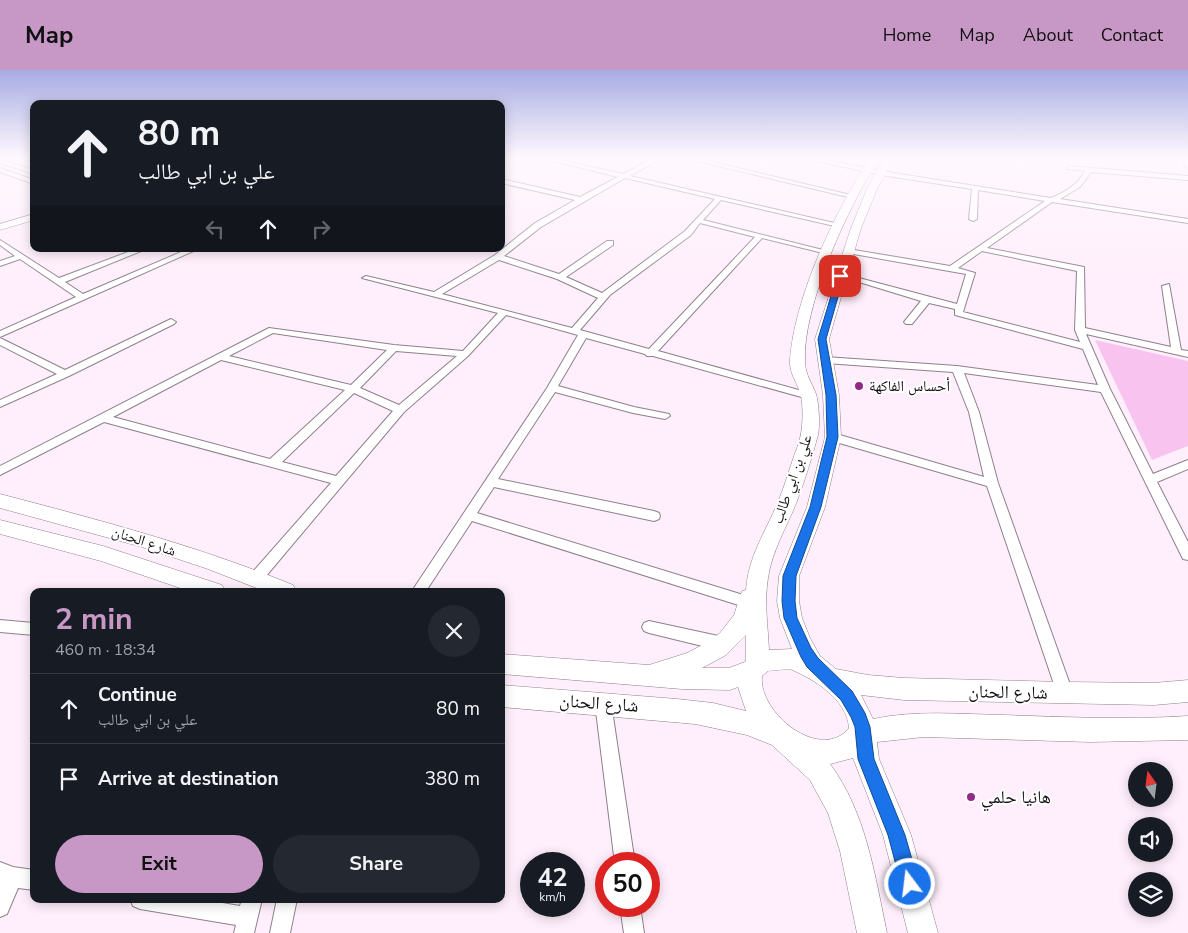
<!DOCTYPE html>
<html lang="en">
<head>
<meta charset="utf-8">
<style>
  :root { --surface:#171b24; --page:#242831; --text:#f1f3f6; --muted:#9ea1a6; --line:#363941; --accent:#c798c6 }
  body { margin:0; font-family:"Nunito Sans","Noto Naskh Arabic",sans-serif; background:var(--page); color:var(--text); height:100vh; display:flex; flex-direction:column; font-size:19px; white-space:nowrap }
  * { box-sizing:border-box; margin:0 }
  p { font-size:16px; color:var(--muted) }
  .icon { flex:none; width:28px; height:28px; fill:none; stroke:currentColor; stroke-width:2; stroke-linecap:round; stroke-linejoin:round }
  .map { position:relative; flex:1; overflow:hidden }
  .drawer { position:absolute; left:30px; top:518px; width:475px; height:315px; display:flex; flex-direction:column; background:var(--surface); border-radius:10px; box-shadow:0 2px 12px #0003 }
  .drawer>* { flex:none }
  .guide { position:absolute; left:30px; top:30px; width:475px; height:152px; border-radius:10px; box-shadow:0 2px 12px #0003; background:#171b24; color:var(--text); overflow:hidden }
  .needle { width:32px; rotate:346deg }
  .tools { position:absolute; left:1128px; top:692px; display:grid; gap:10px }
  .tools a { display:grid; place-items:center; width:45px; height:45px; border-radius:50%; background:var(--surface); box-shadow:0 2px 12px #0003; font-size:25px }
  .speed { position:absolute; left:520px; top:782px; display:flex; gap:10px; font-size:25px; font-weight:700; text-align:center }
  .speed>* { display:grid; place-content:center; width:65px; height:65px; border-radius:50%; background:var(--surface); box-shadow:0 2px 12px #0003; line-height:1 }
  .speed small { font-size:12px; font-weight:400 }
  .speed .limit { border:8px solid #d22; background:#fff; color:#111 }
  .pin { position:absolute; display:grid; place-items:center; width:42px; height:42px; color:#fff; margin:-21px; border-radius:10px; box-shadow:0 2px 8px #0006 }
  .me { position:absolute; width:55px; margin:-28px; rotate:345deg; stroke-linejoin:round; filter:drop-shadow(0 0 4px #0008) }
  .turn { display:flex; align-items:center; gap:18px; height:105px; padding:0 25px; font-size:22px }
  .turn .icon { width:65px; height:65px; stroke-width:2.5 }
  .turn b { display:block; font-size:35px; line-height:42px }
  .lanes { display:flex; align-items:center; height:48px; padding:0 25px; background:#0003; justify-content:center; gap:25px; direction:ltr }
  .lanes .off { opacity:.35 }
  .round { display:grid; place-items:center; flex:none; width:52px; height:52px; border-radius:26px; background:var(--page) }
  .summary { display:flex; align-items:center; justify-content:space-between; height:85px; padding:0 25px }
  h1 { font-size:30px; font-weight:700; line-height:38px; color:var(--accent) }
  .primary-button { display:flex; gap:10px; margin-top:auto; padding:10px 25px }
  .primary-button a { flex:1; height:58px; border-radius:30px; background:var(--accent); color:#111; font-size:20px; font-weight:700; line-height:58px; text-align:center }
  .primary-button a+a { background:var(--page); color:var(--text) }
  ul { padding:0; list-style:none }
  li { display:flex; align-items:center; gap:15px; height:70px; padding:0 25px; border-top:1px solid var(--line) }
  li div { flex:1 }
  li b { display:block; font-size:19px }
  li em { font-style:normal }
  header { display:flex; align-items:center; gap:30px; box-sizing:border-box; height:70px; padding:0 25px; background:var(--accent); color:#111 }
  header strong { font-size:24px }
  nav { display:flex; gap:28px; margin-inline-start:auto; font-size:18px }
  .map>svg:first-child { display:block }
</style>
</head>
<body>
<header>
<strong>Map</strong>
<nav><a>Home</a><a>Map</a><a>About</a><a>Contact</a></nav>
</header>
<div class="map">
<svg width="1188" height="863" viewBox="0 0 1188 863">
  <rect width="100%" height="100%" fill="#ffeffc"/>
  <path fill="#f9c3f0" d="M 1095,270 L 1188,291 L 1188,376 L 1152,390 Z"/>
  <g fill="none" stroke-linecap="round" stroke-linejoin="round">
    <defs>
      <path id="street" d="M 541,88 L 552,88 L 623,104 L 654,88 L 662,88 L 630,106 L 843,155 L 839,157 L 721,130 L 703,150 L 831,182 L 827,184 L 762,168 L 658,281 L 813,324 L 814,326 L 813,328 L 805,328 L 653,286 L 647,286 L 645,284 L 586,268 L 558,316 L 634,337 L 669,344 L 670,346 L 665,349 L 633,343 L 555,322 L 498,409 L 654,441 L 659,443 L 660,446 L 659,449 L 654,451 L 494,417 L 477,443 L 753,528 L 755,532 L 753,536 L 748,538 L 472,451 L 426,521 L 412,521 L 547,318 L 578,265 L 506,245 L 468,286 L 404,342 L 261,512 L 256,514 L 251,512 L 249,508 L 251,504 L 331,413 L 104,352 L 0,405 L 0,396 L 269,258 L 394,275 L 463,281 L 498,243 L 362,208 L 366,206 L 434,222 L 495,185 L 535,153 L 575,130 L 501,113 L 501,109 L 580,127 L 618,107 ZM 625,108 L 715,129 L 685,161 L 602,223 L 566,207 L 613,175 L 613,171 L 607,171 L 559,204 L 504,186 L 541,157 ZM 700,153 L 755,167 L 649,279 L 580,260 L 610,225 L 691,165 ZM 499,190 L 557,209 L 598,228 L 572,258 L 442,224 ZM 273,263 L 387,280 L 351,315 L 229,286 ZM 396,281 L 457,286 L 399,335 L 360,318 ZM 221,290 L 345,320 L 270,389 L 113,347 ZM 354,323 L 393,341 L 336,406 L 282,392 Z
        M 685,88 L 696,88 L 855,126 L 852,128 Z
        M 803,88 L 815,88 L 881,101 L 1051,128 C 1065,122 1078,115 1085,101 L 1067,99 L 1069,96 L 1188,106 L 1188,110 L 1091,102 L 1080,117 L 1060,129 L 1188,149 L 1188,153 L 1052,132 L 987,178 L 1084,197 L 1085,258 L 1171,277 L 1162,216 L 1169,214 L 1181,280 L 1188,281 L 1188,287 L 1086,264 L 1110,319 L 1153,404 L 1188,390 L 1188,399 L 1157,412 L 1188,472 L 1188,490 L 1183,489 L 1181,485 L 1101,322 L 964,303 L 979,342 L 998,413 L 1073,623 L 1071,628 L 1065,630 L 1059,628 L 1057,623 L 987,416 L 829,370 L 827,367 L 833,363 L 984,407 L 969,342 L 953,302 L 825,293 L 820,290 L 825,287 L 957,296 L 1098,315 L 1083,279 L 955,245 L 955,239 L 929,233 L 912,254 L 906,254 L 904,252 L 921,231 L 836,205 L 840,203 L 957,234 L 966,204 L 848,183 L 844,181 L 848,179 L 950,196 L 1045,131 L 978,120 L 977,149 L 973,151 L 969,149 L 972,119 L 881,105 ZM 982,181 L 1077,201 L 1075,260 L 1080,272 L 963,242 L 975,203 L 958,198 Z
        M 1183,88 L 1188,88 L 1188,98 L 1185,96 Z
        M 0,89 L 34,100 L 34,104 L 0,93 Z
        M 0,98 L 34,110 L 34,114 L 0,102 Z
        M 0,170 L 59,208 L 136,179 L 146,179 L 65,212 L 83,224 L 188,179 L 198,179 L 0,267 L 0,261 L 76,227 L 20,189 L 0,196 L 0,191 L 15,186 L 0,175 Z
        M 171,249 L 176,252 L 174,254 L 69,306 L 0,337 L 0,330 L 57,304 L 0,275 L 0,268 L 65,300 Z
        M 0,550 L 34,553 L 34,565 L 0,562 Z
        M 649,551 L 723,567 L 728,569 L 731,574 L 728,579 L 723,581 L 649,563 L 644,561 L 642,557 L 644,553 Z
        M 603,625 L 609,628 L 611,633 L 635,794 L 615,794 L 595,633 L 597,628 Z
        M 0,792 L 13,797 L 34,800 L 34,820 L 18,818 L 7,844 L 0,847 Z
        M 130,829 L 199,829 L 240,836 L 242,829 L 262,829 L 254,863 L 234,863 L 236,855 L 140,839 L 133,836 Z
        M 277,829 L 297,829 L 290,863 L 270,863 Z
        M 620,836 L 640,836 L 644,863 L 624,863 Z"/>
      <path id="secondary" d="M 871,88 L 880,88 C 849,134 802,237 805,292 C 805,304 812,313 816,324 C 819,334 820,355 818,365 C 812,387 805,410 797,431 C 787,457 772,480 768,508 C 764,532 768,557 769,580 L 792,579 L 780,548 L 777,531 L 779,506 L 807,437 L 825,367 L 823,325 L 815,269 L 851,158 L 867,119 L 885,88 L 894,88 L 877,119 L 861,158 L 829,269 L 839,325 L 841,367 L 825,437 L 799,506 L 799,531 L 802,548 L 810,568 L 820,586 L 836,599 L 868,605 L 904,608 L 1065,612 L 1154,613 L 1188,610 L 1188,632 L 1154,635 L 904,630 L 861,625 L 873,649 C 915,640 958,644 1002,645 C 1064,647 1126,650 1188,646 L 1188,670 L 1090,672 L 924,667 L 877,672 L 879,689 L 911,765 L 938,863 L 908,863 L 883,765 L 853,688 L 830,694 C 866,742 875,806 887,863 L 857,863 L 840,781 L 828,743 L 810,710 L 772,675 L 747,665 L 695,654 L 501,637 L 501,615 L 677,629 L 713,633 L 746,641 L 738,617 L 730,620 L 682,619 L 501,604 L 501,584 L 649,595 L 687,583 L 710,571 L 720,563 L 734,545 L 742,521 L 746,520 C 748,487 766,461 778,432 C 784,418 788,403 793,389 C 796,380 800,372 801,363 C 803,353 803,335 801,326 C 798,313 789,304 790,290 C 794,229 836,137 871,88 ZM 746,565 L 746,590 L 745,592 L 729,598 L 702,598 L 726,585 ZM 790,599 C 814,609 847,629 849,658 C 821,693 758,643 762,606 L 768,601 Z
        M 34,144 L 34,150 L 0,160 L 0,154 Z
        M 0,424 C 99,450 198,476 293,515 L 296,521 L 264,521 L 208,499 L 142,477 L 0,438 Z
        M 0,450 L 103,476 L 222,515 L 225,521 L 189,521 L 101,491 L 0,464 Z"/>
    </defs>
    <use href="#street" stroke="#8e808b" stroke-width="2"/>
    <use href="#secondary" stroke="#8e808b" stroke-width="1"/>
    <use href="#street" fill="#fff" fill-rule="evenodd"/>
    <use href="#secondary" fill="#fff" fill-rule="evenodd"/>
  </g>
  <linearGradient id="sky" x2="0" y2="1"><stop stop-color="#a7ace3"/><stop offset="0.42" stop-color="#fff8fe"/><stop offset="1" stop-color="#fff8fe" stop-opacity="0"/></linearGradient>
  <rect width="1188" height="209" fill="url(#sky)"/>
  <path fill="#1a73e8" stroke="#114b97" d="M 840,203 L 844,206 L 826,269 L 836,325 L 838,367 L 821,437 L 796,506 L 795,531 L 797,548 L 811,578 L 818,588 L 852,621 L 865,643 L 870,657 L 874,689 L 905,765 L 919,814 L 916,820 L 910,823 L 903,820 L 901,814 L 888,765 L 858,689 L 855,657 L 851,647 L 841,630 L 807,597 L 801,587 L 784,548 L 782,531 L 783,506 L 810,437 L 827,367 L 826,325 L 818,269 L 837,206 Z"/>
  <g fill="#94298b" stroke="#fff" stroke-width="2">
    <circle cx="859" cy="316" r="5"/>
    <circle cx="971" cy="727" r="5"/>
  </g>
  <g text-anchor="middle" stroke-width="4" stroke-linejoin="round" paint-order="stroke">
    <g font-size="15" fill="#130e12" stroke="#fff" text-anchor="start">
      <text x="869" y="321">أحساس الفاكهة</text>
    </g>
    <g font-size="15" fill="#130e12" stroke="#fff">
      <text transform="translate(792 409) rotate(-71)" y="5">علي بن ابي طالب</text>
      <text transform="translate(144 471) rotate(18)" y="5">شارع الحنان</text>
    </g>
    <g font-size="18" fill="#130e12" stroke="#fff">
      <text transform="translate(1008 622) rotate(1)" y="6">شارع الحنان</text>
      <text transform="translate(599 633) rotate(4)" y="6">شارع الحنان</text>
    </g>
    <g font-size="18" fill="#130e12" stroke="#fff" text-anchor="start">
      <text x="981" y="733">هانيا حلمي</text>
    </g>
  </g>
</svg>
<div class="tools">
<a><svg class="needle" viewBox="-14 -14 28 28"><path d="M0-13l5 13h-10z" fill="#e53935"/><path d="M0 13l5-13h-10z" fill="#9ea1a6"/></svg></a>
<a><svg class="icon" aria-label="sound" viewBox="0 0 24 24"><path d="M4 9h4l5-4v14l-5-4H4zM17 9q2 3 0 6"/></svg></a>
<a><svg class="icon" aria-label="layers" viewBox="0 0 24 24"><path d="M12 4l9 5-9 5-9-5zM3 14l9 5 9-5"/></svg></a>
</div>
<div class="speed"><div>42<small>km/h</small></div><div class="limit">50</div></div>
<div class="pin" style="left:840px;top:206px;background:#d93025"><svg class="icon" aria-label="arrive" viewBox="0 0 24 24"><path d="M6 21V4h12l-3 4 3 4H6"/></svg></div>
<svg class="me" style="left:910px;top:814px" viewBox="-20 -20 40 40"><circle r="17" fill="#1a73e8" stroke="#fff" stroke-width="3"/><path d="M0-11L8 9 0 5-8 9z" fill="#fff"/></svg>
<div class="guide">
<div class="turn"><svg class="icon" aria-label="ahead" viewBox="0 0 24 24"><path d="M12 20V5M6 11l6-6 6 6"/></svg><div><b>80 m</b>علي بن ابي طالب</div></div>
<div class="lanes"><svg class="icon off" aria-label="left" viewBox="0 0 24 24"><path d="M17 20v-9H6M10 6l-5 5 5 5"/></svg><svg class="icon" aria-label="ahead" viewBox="0 0 24 24"><path d="M12 20V5M6 11l6-6 6 6"/></svg><svg class="icon off" aria-label="right" viewBox="0 0 24 24"><path d="M7 20v-9h11M14 6l5 5-5 5"/></svg></div>
</div>
<section class="drawer">
<div class="summary"><div><h1>2 min</h1><p>460 m · 18:34</p></div><a class="round"><svg class="icon" aria-label="close" viewBox="0 0 24 24"><path d="M6 6l12 12M18 6L6 18"/></svg></a></div>
<ul>
<li><svg class="icon" aria-label="ahead" viewBox="0 0 24 24"><path d="M12 20V5M6 11l6-6 6 6"/></svg><div><b>Continue</b><p>علي بن ابي طالب</p></div><em>80 m</em></li>
<li><svg class="icon" aria-label="arrive" viewBox="0 0 24 24"><path d="M6 21V4h12l-3 4 3 4H6"/></svg><div><b>Arrive at destination</b></div><em>380 m</em></li>
</ul>
<div class="primary-button"><a>Exit</a><a>Share</a></div>
</section>
</div>
</body>
</html>
